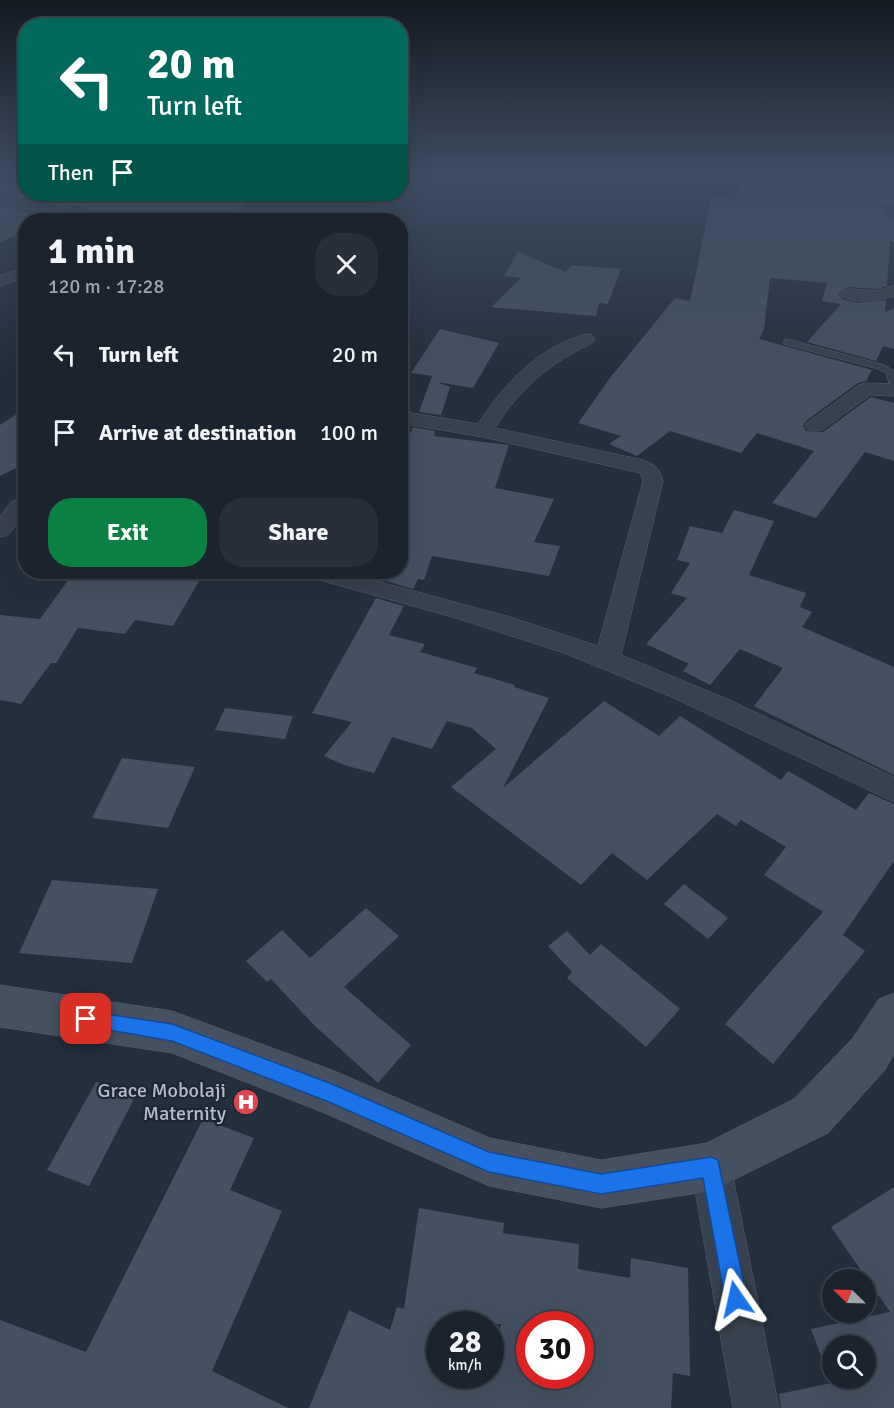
<!DOCTYPE html>
<html lang="en">
<head>
<meta charset="utf-8">
<style>
  :root { --surface:#1b232e; --page:#282f3a; --text:#f1f3f6; --muted:#a0a4aa; --line:#39404a; --accent:#0b8043 }
  body { margin:0; font-family:Signika,sans-serif; background:var(--page); color:var(--text); height:100vh; display:flex; flex-direction:column; font-size:22px; white-space:nowrap }
  * { box-sizing:border-box; margin:0 }
  p { font-size:20px; color:var(--muted) }
  .icon { flex:none; width:33px; height:33px; fill:none; stroke:currentColor; stroke-width:2; stroke-linecap:round; stroke-linejoin:round }
  .map { position:relative; flex:1; overflow:hidden }
  .details { position:absolute; left:18px; top:213px; width:390px; height:366px; display:flex; flex-direction:column; background:var(--surface); border-radius:24px; box-shadow:0 6px 24px #0002,0 0 0 2px var(--line) }
  .details>* { flex:none }
  .banner { position:absolute; left:18px; top:18px; width:390px; height:183px; border-radius:24px; box-shadow:0 6px 24px #0002,0 0 0 2px var(--line); background:#00695c; color:#fff; overflow:hidden }
  .needle { width:39px; rotate:293deg }
  .tools { position:absolute; left:822px; top:1269px; display:grid; gap:12px }
  .tools a { display:grid; place-items:center; width:54px; height:54px; border-radius:50%; background:var(--surface); box-shadow:0 6px 24px #0002,0 0 0 2px var(--line); font-size:30px }
  .speed { position:absolute; left:426px; top:1311px; display:flex; gap:12px; font-size:30px; font-weight:700; text-align:center }
  .speed>* { display:grid; place-content:center; width:78px; height:78px; border-radius:50%; background:var(--surface); box-shadow:0 6px 24px #0002,0 0 0 2px var(--line); line-height:1 }
  .speed small { font-size:15px; font-weight:400 }
  .speed .limit { border:9px solid #d22; background:#fff; color:#111 }
  .pin { position:absolute; display:grid; place-items:center; width:51px; height:51px; color:#fff; margin:-26px; border-radius:12px; box-shadow:0 3px 9px #0006 }
  .me { position:absolute; width:66px; margin:-33px; rotate:349deg; stroke-linejoin:round; filter:drop-shadow(0 0 4px #0008) }
  .turn { display:flex; align-items:center; gap:21px; height:126px; padding:0 30px; font-size:27px }
  .turn .icon { width:78px; height:78px; stroke-width:2.5 }
  .turn b { display:block; font-size:42px; line-height:51px }
  .then { display:flex; align-items:center; height:57px; padding:0 30px; background:#0003; gap:12px; font-size:22px }
  .round { display:grid; place-items:center; flex:none; width:63px; height:63px; border-radius:24px; background:var(--page) }
  .headline { display:flex; align-items:center; justify-content:space-between; height:102px; padding:0 30px }
  h1 { font-size:36px; font-weight:800; line-height:45px }
  .button { display:flex; gap:12px; margin-top:auto; padding:12px 30px }
  .button a { flex:1; height:69px; border-radius:24px; background:var(--accent); color:#fff; font-size:24px; font-weight:800; line-height:69px; text-align:center }
  .button a+a { background:var(--page); color:var(--text) }
  ul { padding:0; list-style:none }
  li { display:flex; align-items:center; gap:18px; height:78px; padding:0 30px }
  li div { flex:1 }
  li b { display:block; font-size:22px }
  li em { font-style:normal }
  .map>svg:first-child { display:block }
</style>
</head>
<body>
<div class="map">
<svg width="894" height="1408" viewBox="0 0 894 1408">
  <rect width="100%" height="100%" fill="#242f3e"/>
  <path fill="#455162" fill-rule="evenodd" d="M 748,175 L 797,175 L 834,178 L 834,181 L 868,182 L 881,175 L 894,175 L 894,206 L 886,203 L 878,208 L 894,220 L 894,242 L 890,242 L 887,286 L 877,289 L 848,287 L 838,294 L 844,300 L 858,303 L 886,300 L 885,312 L 894,308 L 894,349 L 883,346 L 876,361 L 807,342 L 841,304 L 822,301 L 827,283 L 770,278 L 764,329 L 759,339 L 872,370 L 866,381 L 858,383 L 807,420 L 803,426 L 806,431 L 823,432 L 871,397 L 894,403 L 894,461 L 865,452 L 816,518 L 772,503 L 814,451 L 757,433 L 741,453 L 670,431 L 637,456 L 609,444 L 621,436 L 578,423 L 615,371 L 614,373 L 675,298 L 690,301 L 712,196 L 735,199 Z
    M 0,181 L 26,188 L 26,194 L 264,194 L 219,220 L 168,213 L 152,220 L 133,220 L 75,206 L 69,209 L 0,193 Z
    M 0,205 L 52,218 L 46,220 L 26,220 L 26,230 L 0,243 Z
    M 518,252 L 566,272 L 571,265 L 621,269 L 608,304 L 599,303 L 596,316 L 491,307 L 521,278 L 504,276 Z
    M 440,329 L 499,343 L 473,388 L 437,382 L 450,387 L 441,415 L 419,412 L 432,376 L 411,373 Z
    M 26,408 L 26,463 L 0,476 L 0,425 Z
    M 413,427 L 435,431 L 434,436 L 509,445 L 495,488 L 554,499 L 534,542 L 560,546 L 549,576 L 432,556 L 424,580 L 418,579 L 413,589 L 386,581 L 391,572 L 400,572 L 400,436 L 409,436 Z
    M 734,510 L 774,521 L 749,575 L 806,593 L 800,607 L 812,612 L 802,627 L 894,667 L 894,775 L 754,706 L 783,668 L 740,649 L 710,685 L 683,671 L 689,664 L 646,644 L 687,598 L 671,593 L 690,563 L 677,560 L 690,526 L 722,533 Z
    M 74,572 L 129,572 L 199,581 L 173,626 L 135,620 L 125,634 L 78,628 L 56,663 L 51,663 L 21,704 L 0,700 L 0,615 L 40,619 Z
    M 376,598 L 404,606 L 389,635 L 425,644 L 420,652 L 477,668 L 474,673 L 515,685 L 514,687 L 549,698 L 503,788 L 604,701 L 659,736 L 680,716 L 781,780 L 788,771 L 856,810 L 869,793 L 894,804 L 894,861 L 843,935 L 865,951 L 773,1064 L 725,1024 L 823,912 L 764,875 L 786,847 L 741,820 L 736,826 L 717,814 L 647,880 L 612,853 L 581,885 L 451,787 L 496,749 L 472,728 L 447,721 L 432,749 L 392,737 L 374,773 L 344,765 L 324,756 L 352,722 L 312,713 Z
    M 225,708 L 293,716 L 285,739 L 215,730 Z
    M 122,758 L 195,767 L 168,828 L 92,818 Z
    M 52,880 L 158,889 L 132,963 L 19,953 Z
    M 684,884 L 728,918 L 708,939 L 664,904 Z
    M 366,908 L 399,936 L 344,987 L 411,1045 L 378,1083 L 314,1025 L 271,979 L 267,982 L 246,961 L 282,930 L 310,958 Z
    M 567,931 L 590,955 L 601,944 L 680,1009 L 646,1047 L 567,978 L 572,972 L 548,946 Z
    M 96,1082 L 136,1095 L 89,1186 L 47,1170 Z
    M 203,1119 L 254,1138 L 230,1190 L 282,1211 L 212,1371 L 288,1408 L 0,1408 L 0,1320 L 86,1352 Z
    M 894,1187 L 894,1408 L 781,1408 L 779,1394 L 831,1383 L 811,1329 L 890,1312 L 831,1227 ZM 832,1346 L 866,1346 L 866,1378 L 832,1378 Z
    M 419,1208 L 504,1223 L 503,1233 L 579,1244 L 578,1269 L 630,1278 L 631,1258 L 688,1268 L 690,1376 L 673,1373 L 671,1408 L 309,1408 L 349,1310 L 390,1330 L 397,1307 L 404,1309 ZM 440,1324 L 501,1324 L 492,1376 L 440,1376 ZM 530,1324 L 580,1324 L 580,1376 L 530,1376 Z"/>
  <g fill="none" stroke-linecap="round" stroke-linejoin="round">
    <defs>
      <path id="lane" d="M 787,339 L 884,365 L 894,371 L 894,386 L 889,383 L 886,373 L 878,369 L 784,344 L 784,340 Z"/>
      <path id="street" d="M 0,195 L 92,217 L 94,220 L 72,220 L 0,203 Z
        M 887,205 L 894,208 L 894,218 L 880,209 Z
        M 26,267 L 26,277 L 0,286 L 0,276 Z
        M 894,286 L 894,296 C 880,300 851,306 840,294 L 848,289 L 877,291 Z
        M 586,334 L 592,335 L 595,339 L 592,343 C 550,363 520,388 495,428 L 643,460 C 656,465 659,468 663,481 L 621,655 L 727,699 L 894,777 L 894,802 L 672,697 L 564,653 L 456,618 L 309,577 L 306,572 L 343,572 L 510,617 L 598,646 L 643,481 L 640,473 L 483,437 L 400,423 L 400,411 L 478,424 C 503,385 539,346 586,334 Z
        M 866,383 L 894,384 L 894,396 L 870,395 L 822,430 L 808,430 L 805,426 L 808,422 L 859,385 Z
        M 26,497 L 26,513 L 8,535 L 0,537 L 0,516 L 11,502 Z
        M 711,1147 L 725,1153 L 731,1167 L 779,1408 L 733,1408 L 691,1167 L 697,1153 Z"/>
      <path id="secondary" d="M 0,985 L 172,1011 L 332,1070 L 490,1138 L 601,1160 L 707,1143 L 794,1099 L 853,1038 L 879,999 L 894,993 L 894,1054 L 885,1070 L 828,1133 L 711,1191 L 601,1208 L 489,1186 L 322,1112 L 172,1053 L 0,1027 Z"/>
    </defs>
    <use href="#lane" stroke="#565f6c" stroke-width="1"/>
    <use href="#street" stroke="#565f6c" stroke-width="1"/>
    <use href="#secondary" stroke="#565f6c" stroke-width="1"/>
    <use href="#lane" fill="#38414e" fill-rule="evenodd"/>
    <use href="#street" fill="#38414e" fill-rule="evenodd"/>
    <use href="#secondary" fill="#465061" fill-rule="evenodd"/>
  </g>
  <linearGradient id="sky" x2="0" y2="1"><stop stop-color="#141a22"/><stop offset="0.47" stop-color="#3f4d63"/><stop offset="1" stop-color="#3f4d63" stop-opacity="0"/></linearGradient>
  <rect width="894" height="372" fill="url(#sky)"/>
  <path fill="#1a73e8" stroke="#114b97" stroke-width="1.5" d="M 86,1011 L 172,1024 L 332,1084 L 489,1152 L 601,1174 L 711,1157 L 718,1160 L 747,1299 L 743,1306 L 736,1309 L 728,1306 L 725,1299 L 703,1178 L 601,1194 L 489,1172 L 329,1102 L 172,1041 L 80,1025 L 77,1019 L 80,1013 Z"/>
  <defs>
    <symbol id="hospital-disc" viewBox="-11 -11 22 22"><circle r="9.5" fill="#e0444e" stroke="#1d2633"/><path d="M-5-5h3v3.5h4V-5h3V5h-3V1.5h-4V5h-3Z" fill="#fff"/></symbol>
  </defs>
  <g fill-rule="evenodd">
    <use href="#hospital-disc" x="231" y="1087" width="30" height="30"/>
  </g>
  <g text-anchor="middle" stroke-width="4.5" stroke-linejoin="round" paint-order="stroke">
    <g font-size="20" fill="#b4bcc9" stroke="#1d2633" text-anchor="end">
      <text x="226" y="1097">Grace Mobolaji<tspan x="226" dy="23">Maternity</tspan></text>
    </g>
  </g>
</svg>
<div class="tools">
<a><svg class="needle" viewBox="-14 -14 28 28"><path d="M0-13l5 13h-10z" fill="#e53935"/><path d="M0 13l5-13h-10z" fill="#a0a4aa"/></svg></a>
<a><svg class="icon" aria-label="search" viewBox="0 0 24 24"><circle cx="10" cy="10" r="6"/><path d="M15 15l6 6"/></svg></a>
</div>
<div class="speed"><div>28<small>km/h</small></div><div class="limit">30</div></div>
<div class="pin" style="left:86px;top:1019px;background:#d93025"><svg class="icon" aria-label="arrive" viewBox="0 0 24 24"><path d="M6 21V4h12l-3 4 3 4H6"/></svg></div>
<svg class="me" style="left:736px;top:1299px" viewBox="-20 -20 40 40"><path d="M0-17L14 15 0 8-14 15z" fill="#1a73e8" stroke="#fff" stroke-width="4"/></svg>
<div class="banner">
<div class="turn"><svg class="icon" aria-label="left" viewBox="0 0 24 24"><path d="M17 20v-9H6M10 6l-5 5 5 5"/></svg><div><b>20 m</b>Turn left</div></div>
<div class="then">Then<svg class="icon" aria-label="arrive" viewBox="0 0 24 24"><path d="M6 21V4h12l-3 4 3 4H6"/></svg></div>
</div>
<section class="details">
<div class="headline"><div><h1>1 min</h1><p>120 m · 17:28</p></div><a class="round"><svg class="icon" aria-label="close" viewBox="0 0 24 24"><path d="M6 6l12 12M18 6L6 18"/></svg></a></div>
<ul>
<li><svg class="icon" aria-label="left" viewBox="0 0 24 24"><path d="M17 20v-9H6M10 6l-5 5 5 5"/></svg><div><b>Turn left</b></div><em>20 m</em></li>
<li><svg class="icon" aria-label="arrive" viewBox="0 0 24 24"><path d="M6 21V4h12l-3 4 3 4H6"/></svg><div><b>Arrive at destination</b></div><em>100 m</em></li>
</ul>
<div class="button"><a>Exit</a><a>Share</a></div>
</section>
</div>
</body>
</html>
